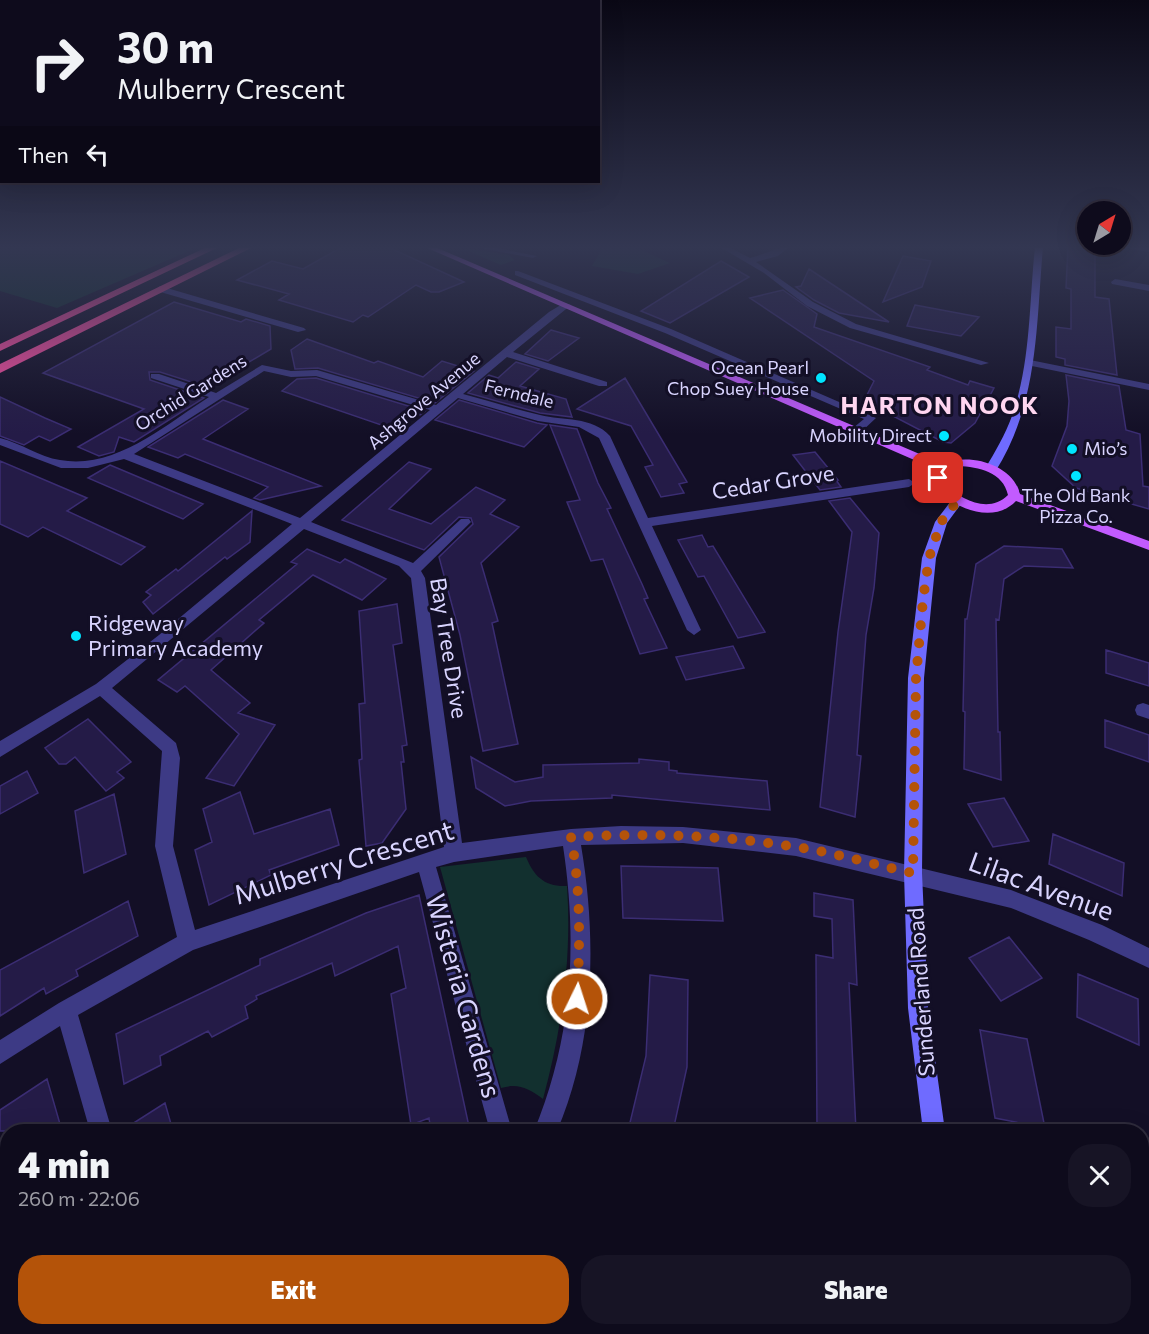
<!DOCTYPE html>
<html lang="en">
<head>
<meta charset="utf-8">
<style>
  :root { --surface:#0e0b1c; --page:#171425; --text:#f1f3f6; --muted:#9b9ba3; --line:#2e2b3b; --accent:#b45309 }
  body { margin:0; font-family:Commissioner,sans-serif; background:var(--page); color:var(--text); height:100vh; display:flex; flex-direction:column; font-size:22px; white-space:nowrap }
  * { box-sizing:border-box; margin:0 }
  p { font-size:20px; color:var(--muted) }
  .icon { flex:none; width:33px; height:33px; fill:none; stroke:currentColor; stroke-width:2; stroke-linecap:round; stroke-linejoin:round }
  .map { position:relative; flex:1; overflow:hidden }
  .details { position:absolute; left:0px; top:1124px; width:1149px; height:212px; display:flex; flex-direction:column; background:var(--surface); border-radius:24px 24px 0 0; box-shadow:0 6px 24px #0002,0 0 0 2px var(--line) }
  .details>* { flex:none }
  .top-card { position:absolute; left:0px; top:0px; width:600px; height:183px; box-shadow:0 6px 24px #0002,0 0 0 2px var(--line); background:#0e0b1c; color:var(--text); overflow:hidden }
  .needle { width:39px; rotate:38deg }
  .tools { position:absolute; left:1077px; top:201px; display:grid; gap:12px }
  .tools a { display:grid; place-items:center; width:54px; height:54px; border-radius:50%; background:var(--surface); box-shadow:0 6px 24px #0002,0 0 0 2px var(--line); font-size:30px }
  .pin { position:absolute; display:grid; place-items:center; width:51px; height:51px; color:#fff; margin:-26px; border-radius:12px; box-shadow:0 3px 9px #0006 }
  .me { position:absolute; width:66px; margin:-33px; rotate:4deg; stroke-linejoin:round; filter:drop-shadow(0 0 4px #0008) }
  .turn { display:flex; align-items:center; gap:21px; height:126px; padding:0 18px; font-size:27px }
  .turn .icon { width:78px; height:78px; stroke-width:2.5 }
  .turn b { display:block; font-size:42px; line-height:51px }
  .then { display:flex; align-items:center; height:57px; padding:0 18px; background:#0003; gap:12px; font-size:22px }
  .round { display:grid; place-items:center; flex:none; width:63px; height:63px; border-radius:24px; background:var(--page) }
  .overview { display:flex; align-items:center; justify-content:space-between; height:102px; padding:0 18px }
  h1 { font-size:36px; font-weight:800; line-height:45px }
  .button { display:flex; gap:12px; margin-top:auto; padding:12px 18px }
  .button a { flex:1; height:69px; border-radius:24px; background:var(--accent); color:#fff; font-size:24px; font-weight:800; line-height:69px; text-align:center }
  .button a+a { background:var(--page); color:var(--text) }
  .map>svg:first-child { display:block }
</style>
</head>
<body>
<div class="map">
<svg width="1149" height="1334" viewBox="0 0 1149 1334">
  <rect width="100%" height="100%" fill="#130f26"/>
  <path fill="#12302f" d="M 0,247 L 198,247 L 57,308 L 0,291 Z
    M 459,247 L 509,255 L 515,260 L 501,265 Z
    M 603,247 L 635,247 L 670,263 L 638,274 L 592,266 Z
    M 526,857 C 534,876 544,887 567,886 C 572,959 562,1028 543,1099 C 528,1088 518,1083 501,1088 L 440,867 Z"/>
  <path fill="#241b47" stroke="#3b2d73" stroke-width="1.5" d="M 342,247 L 388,247 L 464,282 L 439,292 L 431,292 L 416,285 L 368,317 L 363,315 L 353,322 L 279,300 L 289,294 L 237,280 L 272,261 L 303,269 Z
    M 1068,247 L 1095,247 L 1095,297 L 1109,299 L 1117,375 L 1065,365 L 1065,359 L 1056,357 L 1056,327 L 1071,329 L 1071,289 L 1066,288 Z
    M 903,256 L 931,261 L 922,287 L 883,302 Z
    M 721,261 L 749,277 L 670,323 L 641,311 Z
    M 809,269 L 889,322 L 839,313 L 814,300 L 796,287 L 801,286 Z
    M 783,290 L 817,314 L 814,327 L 930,367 L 927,370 L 968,385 L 970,381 L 994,388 L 975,423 L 951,443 L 943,442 L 864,401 L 874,381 L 750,298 Z
    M 174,302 L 241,322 L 246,319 L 270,326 L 271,349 L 207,387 L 160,372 L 149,372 L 150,380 L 204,398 L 134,442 L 119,437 L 114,452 L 99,456 L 78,447 L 144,409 L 43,373 Z
    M 915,305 L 979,317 L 961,336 L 907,326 Z
    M 551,330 L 579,338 L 548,361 L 525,354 Z
    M 307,339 L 374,363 L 378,361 L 423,377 L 442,361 L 474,371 L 435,403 L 318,368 L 295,369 L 291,350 Z
    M 516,362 L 539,369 L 520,386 L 566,399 L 572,417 L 540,413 L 468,393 L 489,375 L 498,378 Z
    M 1066,375 L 1119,386 L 1126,430 L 1140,434 L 1143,486 L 1149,487 L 1149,509 L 1076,488 L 1052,466 L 1067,426 L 1069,401 Z
    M 316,378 L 425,411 L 420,415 L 407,411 L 387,427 L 282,391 L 297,379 Z
    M 625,378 L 687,482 L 679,484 L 684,493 L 661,497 L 645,467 L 653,465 L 631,426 L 577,409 Z
    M 0,397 L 45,418 L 71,429 L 50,441 L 39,436 L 24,445 L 0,436 Z
    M 223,400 L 248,409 L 203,439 L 321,486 L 260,500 L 254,498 L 268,487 L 185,454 L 178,458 L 148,447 Z
    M 459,400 L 537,423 L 547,425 L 524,447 L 435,420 Z
    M 550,425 L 577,429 L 598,483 L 611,508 L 607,509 L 642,584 L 648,598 L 644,599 L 667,648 L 640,654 L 603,559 L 591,561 L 567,502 L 580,500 Z
    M 815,452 L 838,480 L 836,480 L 841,487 L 820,490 L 793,455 Z
    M 0,461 L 87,498 L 67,511 L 145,547 L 121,565 L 43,527 L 28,537 L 0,524 Z
    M 409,462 L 431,469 L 389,509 L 431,524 L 476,487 L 505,500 L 490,514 L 519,527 L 481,563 L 498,621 L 492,623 L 518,744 L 483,751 L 460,635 L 439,557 L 473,524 L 471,518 L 459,517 L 424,550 L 342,520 Z
    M 110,465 L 174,492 L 203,504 L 183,519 L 88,478 Z
    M 850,498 L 879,533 L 874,588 L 866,635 L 857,755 L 861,756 L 855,817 L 820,807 L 838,632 L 852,532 L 829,501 Z
    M 252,511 L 250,542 L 227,559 L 225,557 L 153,614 L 143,602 L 151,595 L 146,592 L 176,569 L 178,571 Z
    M 702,535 L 708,547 L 713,546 L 765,632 L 738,638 L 704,576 L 698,577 L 678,540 Z
    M 1004,546 L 1062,549 L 1073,568 L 1024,566 L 1004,579 L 999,620 L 996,619 L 998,732 L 1000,732 L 1001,780 L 964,769 L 965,712 L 963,711 L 965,619 L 967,619 L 976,564 Z
    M 307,549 L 340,563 L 345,559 L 386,579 L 362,600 L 313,575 L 259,620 L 264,623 L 211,670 L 250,703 L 238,713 L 275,725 L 234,786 L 206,778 L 239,734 L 185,686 L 177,692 L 158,680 L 297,564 L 291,562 Z
    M 397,604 L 402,643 L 393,645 L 407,745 L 402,746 L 404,762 L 401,762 L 406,809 L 382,843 L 366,846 L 359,760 L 362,759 L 359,704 L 365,703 L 359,611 Z
    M 733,646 L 744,668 L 686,680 L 676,657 Z
    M 1106,650 L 1149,663 L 1149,686 L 1106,673 Z
    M 88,719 L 131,762 L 117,772 L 124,778 L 106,791 L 75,757 L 66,764 L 59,764 L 45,748 Z
    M 1105,720 L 1149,735 L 1149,762 L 1105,747 Z
    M 471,757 L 515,782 L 543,777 L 543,765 L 639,763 L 639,759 L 669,762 L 669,770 L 677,771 L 677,773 L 767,781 L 770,810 L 612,795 L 612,798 L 531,801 L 505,806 L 476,788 Z
    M 27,771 L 38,793 L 0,814 L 0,786 Z
    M 240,792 L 254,834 L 330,809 L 339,845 L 269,870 L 271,875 L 209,905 L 195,850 L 212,842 L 203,809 Z
    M 114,794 L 126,854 L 84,873 L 75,811 Z
    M 1004,798 L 1029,841 L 993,847 L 968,804 Z
    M 1053,834 L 1124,863 L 1122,896 L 1049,864 Z
    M 621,866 L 718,868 L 723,921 L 623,918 Z
    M 814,893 L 853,900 L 857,985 L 849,983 L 856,1131 L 817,1131 L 816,955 L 833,958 L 832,919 L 814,916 Z
    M 419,895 L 470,1131 L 431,1131 L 429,1118 L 411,1125 L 391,994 L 406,988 L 398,946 L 335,976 L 332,963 L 256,996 L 257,999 L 245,1006 L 248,1018 L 212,1037 L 208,1031 L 160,1056 L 161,1065 L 124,1084 L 116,1034 L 260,965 L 260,959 L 366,913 Z
    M 128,901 L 138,936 L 76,970 L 78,976 L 46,994 L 44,988 L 0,1016 L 0,970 Z
    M 1009,937 L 1042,978 L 1001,1001 L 969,958 Z
    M 1078,974 L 1138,999 L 1139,1045 L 1077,1017 Z
    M 650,975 L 688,980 L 687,1067 L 673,1131 L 628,1131 L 646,1056 Z
    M 980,1030 L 1027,1039 L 1045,1128 L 995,1118 Z
    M 47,1079 L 62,1131 L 0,1131 L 0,1110 Z
    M 165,1103 L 173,1131 L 121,1131 Z"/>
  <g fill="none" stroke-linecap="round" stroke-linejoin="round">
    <path fill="#3d3a85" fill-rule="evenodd" d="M 475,247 L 492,247 L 537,256 L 533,258 Z
      M 720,247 L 729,247 L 750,258 C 763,255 776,247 789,247 L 778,256 L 756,262 L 813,302 L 856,324 L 989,363 L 981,365 L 850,328 L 807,306 L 764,273 Z
      M 1121,247 L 1149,248 L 1149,252 Z
      M 518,271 L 671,329 L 876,418 L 861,432 L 853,432 L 853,428 L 864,419 L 665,333 L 515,275 L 515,271 Z
      M 1115,279 L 1149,285 L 1149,291 L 1112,284 L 1111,282 Z
      M 160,286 L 304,328 L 306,330 L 298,332 L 157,291 L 156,289 Z
      M 564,303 L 571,305 L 513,352 L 607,382 L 607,386 L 599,386 L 507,357 L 463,394 C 489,401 514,409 540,415 C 563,421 592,416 610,436 L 648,518 L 909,479 L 915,483 L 909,487 L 652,526 L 701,630 L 694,635 L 687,630 L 599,438 L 579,427 L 538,421 L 458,398 L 311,522 L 413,563 L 461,519 L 469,519 L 471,522 L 421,571 L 425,578 L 462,843 L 571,829 L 621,826 L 683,827 L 796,838 L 1011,890 L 1102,925 L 1149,948 L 1149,968 L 1089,940 L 1011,908 L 796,856 L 683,843 L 581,845 C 597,940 595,1042 557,1131 L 534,1131 C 572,1039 578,945 563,846 L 454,862 L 436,867 L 512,1131 L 490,1131 L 419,872 L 193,950 L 78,1015 L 112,1131 L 90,1131 L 60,1026 L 0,1064 L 0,1040 L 59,1003 L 177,937 L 155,846 L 162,751 L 100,696 L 0,757 L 0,741 L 96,684 L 159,635 L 292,524 L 124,459 L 88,468 L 61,468 L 0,445 L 0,438 C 21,443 39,457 60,460 C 115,470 165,425 209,397 L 151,378 L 151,374 L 159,374 L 216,393 L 262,365 L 291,371 L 317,370 L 436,405 L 549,312 ZM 264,371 L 291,377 L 316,376 L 430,410 L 300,518 L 134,454 ZM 304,529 L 399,566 L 411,578 L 444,847 L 195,930 L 173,846 L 180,758 L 176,743 L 112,688 Z
      M 1030,360 L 1149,384 L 1149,390 L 1027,365 L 1025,363 Z
      M 1143,703 L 1149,705 L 1149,719 L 1137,715 L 1135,710 L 1137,705 Z
      M 107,1328 L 133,1328 L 134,1334 L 108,1334 Z
      M 321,1328 L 356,1328 L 354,1334 L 318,1334 Z"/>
    <path fill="#6f6bff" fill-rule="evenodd" d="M 1035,247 L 1043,247 C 1036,325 1039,403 995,472 L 991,473 L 985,469 C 995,452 1005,435 1012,416 C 1031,362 1029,303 1035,247 Z
      M 958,496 L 964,500 L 947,523 L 936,558 L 924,678 L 922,873 L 928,1008 L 945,1131 L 923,1131 L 908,1008 L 904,873 L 908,678 L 922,558 L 935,522 L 954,497 Z
      M 947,1328 L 973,1328 L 974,1334 L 948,1334 Z"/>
    <path fill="#c25bff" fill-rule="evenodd" d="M 425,247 L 435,247 L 943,464 C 968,452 1013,464 1020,494 L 1149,541 L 1149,550 L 1016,501 C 993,525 954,508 935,488 L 932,473 L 935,469 ZM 958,466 C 979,467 1003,472 1008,495 C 989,514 961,500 945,484 L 944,474 Z"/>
    <path fill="#ff4fa3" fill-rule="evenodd" d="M 207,247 L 219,247 L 0,351 L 0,344 Z
      M 241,247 L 253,247 L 0,373 L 0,364 Z"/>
  </g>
  <linearGradient id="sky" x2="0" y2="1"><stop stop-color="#0a0815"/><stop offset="0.57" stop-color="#333752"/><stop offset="1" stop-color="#333752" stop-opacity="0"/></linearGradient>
  <rect width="1149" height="434" fill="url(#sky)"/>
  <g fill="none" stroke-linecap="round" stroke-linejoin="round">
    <path stroke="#b45309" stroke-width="10" stroke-dasharray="0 18" d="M 577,999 C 580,944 581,891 571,837 C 646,833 722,835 796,847 C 836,853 875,865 913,873 L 916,678 L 923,600 L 929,558 L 941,522 L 958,500 L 944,491 L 938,478"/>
  </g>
  <g fill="#00e5ff" stroke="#130f26" stroke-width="2">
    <circle cx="821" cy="378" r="6"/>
    <circle cx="944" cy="436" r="6"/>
    <circle cx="1072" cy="449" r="6"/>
    <circle cx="1076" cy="476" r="6"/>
    <circle cx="76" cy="636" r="6"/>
  </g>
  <g text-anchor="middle" stroke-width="6" stroke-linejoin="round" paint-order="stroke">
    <g font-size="18" fill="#d9d4ff" stroke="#130f26" text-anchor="end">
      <text x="809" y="374">Ocean Pearl<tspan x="809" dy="21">Chop Suey House</tspan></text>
      <text x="932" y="442">Mobility Direct</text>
      <text x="1084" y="455" text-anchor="start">Mio’s</text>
      <text x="1076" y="502" text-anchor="middle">The Old Bank<tspan x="1076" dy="21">Pizza Co.</tspan></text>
    </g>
    <g font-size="18" fill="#d9d4ff" stroke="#130f26">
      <text transform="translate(191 393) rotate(-32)" y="6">Orchid Gardens</text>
      <text transform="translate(519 394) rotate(14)" y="6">Ferndale</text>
      <text transform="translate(424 401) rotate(-40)" y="6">Ashgrove Avenue</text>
    </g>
    <g font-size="22" fill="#d9d4ff" stroke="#130f26">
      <text transform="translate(773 482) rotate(-9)" y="8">Cedar Grove</text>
      <text transform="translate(449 648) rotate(81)" y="8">Bay Tree Drive</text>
      <text transform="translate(921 992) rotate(-94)" y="8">Sunderland Road</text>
    </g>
    <g font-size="22" fill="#d9d4ff" stroke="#130f26" text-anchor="start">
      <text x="88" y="631">Ridgeway<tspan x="88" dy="25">Primary Academy</tspan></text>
    </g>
    <g font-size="24" font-weight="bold" letter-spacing="1.5" fill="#ffd6f0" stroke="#130f26">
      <text x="940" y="414">HARTON NOOK</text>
    </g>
    <g font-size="27" fill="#d9d4ff" stroke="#130f26">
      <text transform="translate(344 863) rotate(-17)" y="9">Mulberry Crescent</text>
      <text transform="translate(1041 887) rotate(20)" y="9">Lilac Avenue</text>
      <text transform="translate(463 996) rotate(74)" y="9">Wisteria Gardens</text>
    </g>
  </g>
</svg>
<div class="tools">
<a><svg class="needle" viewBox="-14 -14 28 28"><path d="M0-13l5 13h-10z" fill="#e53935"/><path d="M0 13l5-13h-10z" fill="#9b9ba3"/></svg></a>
</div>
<div class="pin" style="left:938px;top:478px;background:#d93025"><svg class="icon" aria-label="arrive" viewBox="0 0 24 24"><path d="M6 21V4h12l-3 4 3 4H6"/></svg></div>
<svg class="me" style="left:577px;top:999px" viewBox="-20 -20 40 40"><circle r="17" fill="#b45309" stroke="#fff" stroke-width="3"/><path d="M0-11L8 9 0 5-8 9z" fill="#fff"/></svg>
<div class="top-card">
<div class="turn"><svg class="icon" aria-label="right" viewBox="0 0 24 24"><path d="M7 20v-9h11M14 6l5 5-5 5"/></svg><div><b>30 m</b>Mulberry Crescent</div></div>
<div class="then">Then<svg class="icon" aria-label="left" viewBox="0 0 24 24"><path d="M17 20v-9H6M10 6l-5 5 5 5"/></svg></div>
</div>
<section class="details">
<div class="overview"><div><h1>4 min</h1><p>260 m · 22:06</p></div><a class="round"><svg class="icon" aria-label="close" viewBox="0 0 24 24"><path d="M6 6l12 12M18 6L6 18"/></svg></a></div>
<div class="button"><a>Exit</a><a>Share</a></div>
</section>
</div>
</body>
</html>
